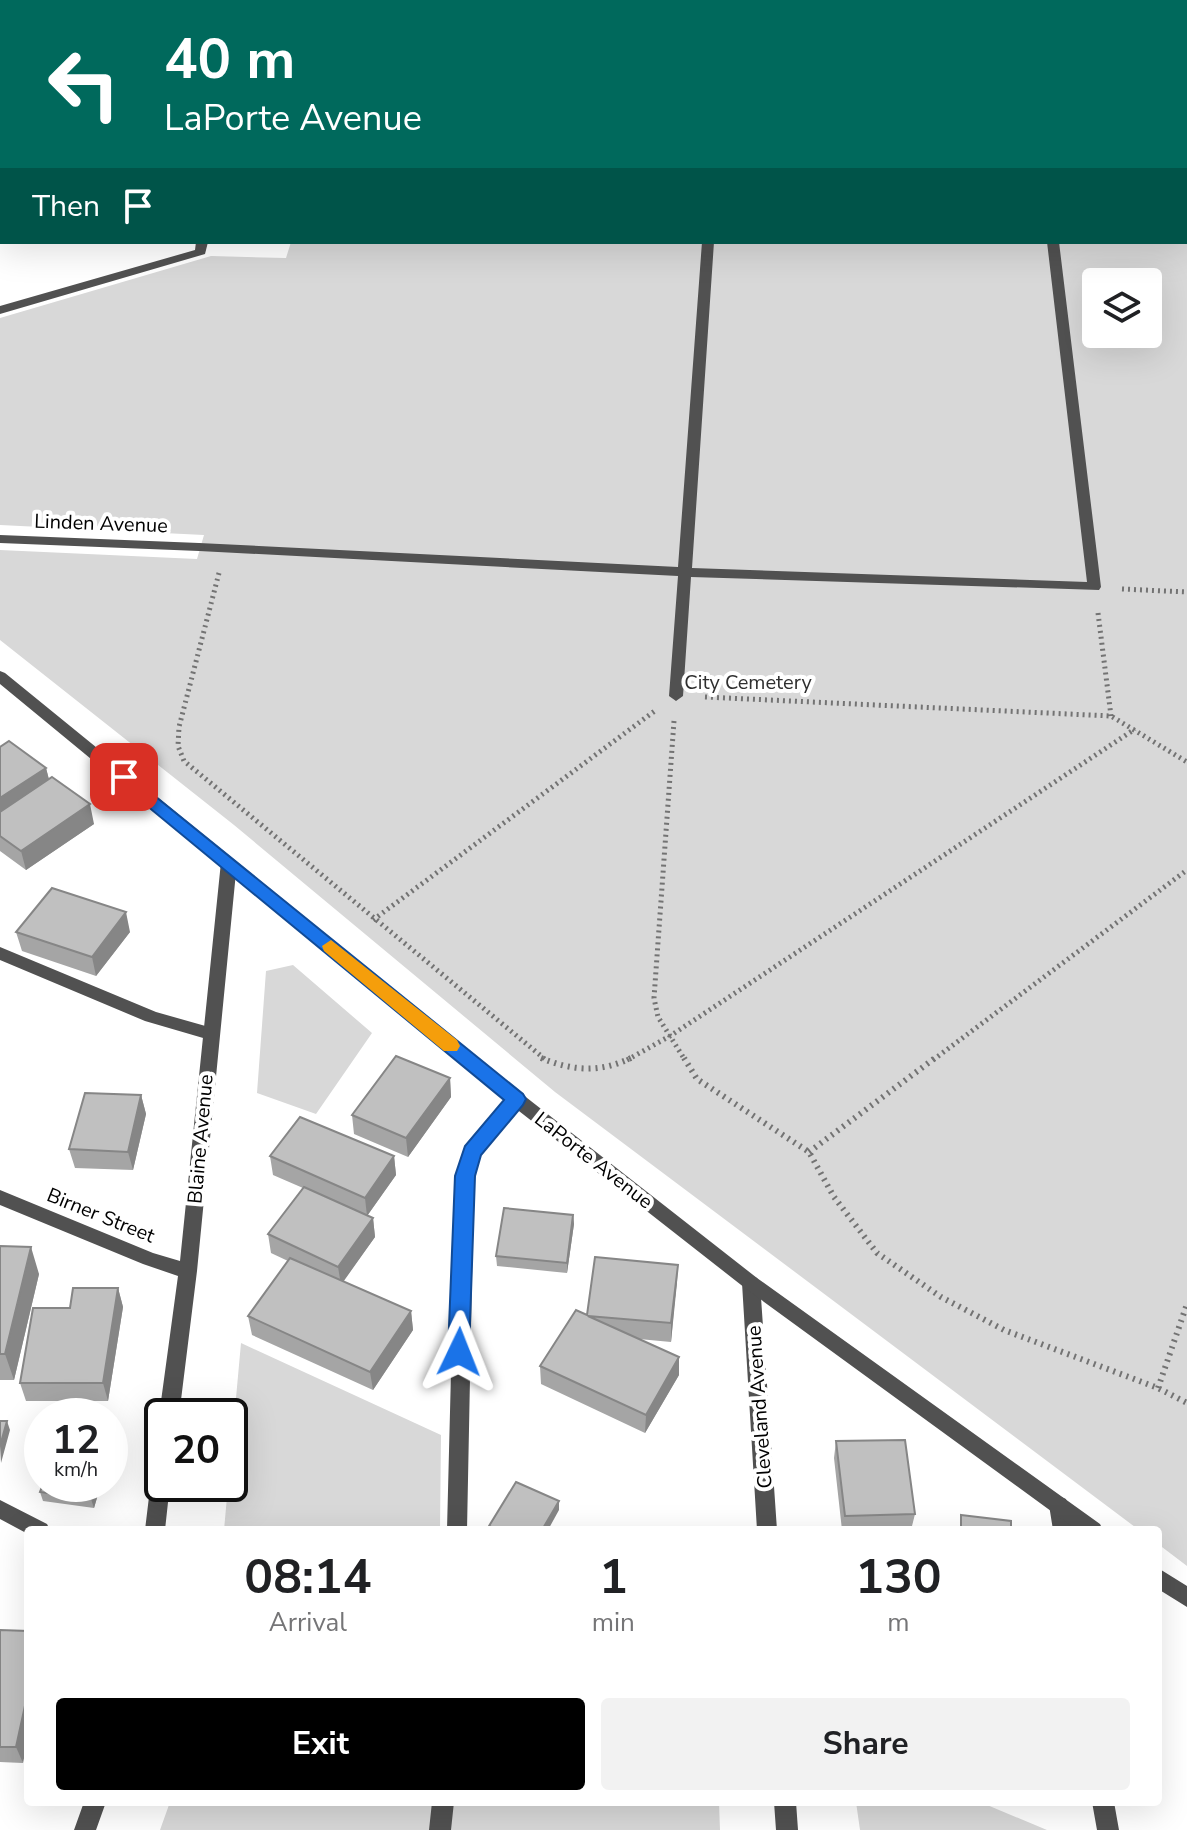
<!DOCTYPE html>
<html lang="en">
<head>
<meta charset="utf-8">
<style>
  :root { --surface:#fff; --page:#f2f2f2; --text:#202124; --muted:#757577; --accent:#000 }
  body { margin:0; font-family:"Nunito Sans",sans-serif; background:var(--page); color:var(--text); height:100vh; display:flex; flex-direction:column; font-size:30px; white-space:nowrap }
  * { box-sizing:border-box; margin:0 }
  p { font-size:26px; color:var(--muted) }
  .icon { flex:none; width:44px; height:44px; fill:none; stroke:currentColor; stroke-width:2; stroke-linecap:round; stroke-linejoin:round }
  .map { position:relative; flex:1; overflow:hidden }
  .sheet { position:absolute; left:24px; top:1526px; width:1138px; height:280px; display:flex; flex-direction:column; background:var(--surface); border-radius:8px; box-shadow:0 8px 32px #0002 }
  .sheet>* { flex:none }
  .banner { position:absolute; left:0px; top:0px; width:1188px; height:244px; box-shadow:0 8px 32px #0002; background:#00695c; color:#fff; overflow:hidden }
  .fabs { position:absolute; left:1082px; top:268px; display:grid; gap:16px }
  .fabs a { display:grid; place-items:center; width:80px; height:80px; border-radius:8px; background:var(--surface); box-shadow:0 8px 32px #0002; font-size:40px }
  .speed { position:absolute; left:24px; top:1398px; display:flex; gap:16px; font-size:40px; font-weight:700; text-align:center }
  .speed>* { display:grid; place-content:center; width:104px; height:104px; border-radius:50%; background:var(--surface); box-shadow:0 8px 32px #0002; line-height:1 }
  .speed small { font-size:20px; font-weight:400 }
  .speed .limit { border:4px solid #111; border-radius:12px; background:#fff; color:#111 }
  .pin { position:absolute; display:grid; place-items:center; width:68px; height:68px; color:#fff; margin:-34px; border-radius:16px; box-shadow:0 4px 12px #0006 }
  .me { position:absolute; width:88px; margin:-44px; rotate:2deg; stroke-linejoin:round; filter:drop-shadow(0 0 6px #0008) }
  .turn { display:flex; align-items:center; gap:28px; height:168px; padding:0 32px; font-size:36px }
  .turn .icon { width:104px; height:104px; stroke-width:2.5 }
  .turn b { display:block; font-size:56px; line-height:68px }
  .then { display:flex; align-items:center; height:76px; padding:0 32px; background:#0003; gap:16px; font-size:30px }
  .eta { display:flex; justify-content:space-evenly; align-items:center; height:136px; text-align:center }
  .eta b { font-size:48px; font-weight:700; line-height:56px }
  .button { display:flex; gap:16px; margin-top:auto; padding:16px 32px }
  .button a { flex:1; height:92px; border-radius:8px; background:var(--accent); color:#fff; font-size:32px; font-weight:700; line-height:92px; text-align:center }
  .button a+a { background:var(--page); color:var(--text) }
  .map>svg:first-child { display:block }
</style>
</head>
<body>
<div class="map">
<svg width="1187" height="1830" viewBox="0 0 1187 1830">
  <rect width="100%" height="100%" fill="#fff"/>
  <path fill="#d8d8d8" fill-rule="evenodd" d="M 1187,110 L 1187,1566 L 1158,1544 L 1158,1530 L 1139,1530 L 555,1092 L 234,825 L 0,640 L 0,550 L 197,559 L 204,535 L 0,525 L 0,318 L 211,256 L 286,258 L 291,242 L 1186,242 ZM 1096,282 L 1148,282 L 1148,334 L 1096,334 Z
    M 293,965 L 372,1033 L 316,1114 L 257,1093 L 266,971 Z
    M 241,1343 L 441,1435 L 440,1530 L 224,1530 Z
    M 170,1802 L 719,1802 L 720,1830 L 160,1830 Z
    M 856,1802 L 980,1802 L 1047,1830 L 860,1830 Z"/>
  <g fill="none" stroke-linecap="round" stroke-linejoin="round">
    <path stroke="#737373" stroke-width="5" stroke-dasharray="2 4" stroke-linecap="butt" d="M 219,573 L 179,727 L 178,746 L 184,761 L 546,1060
      M 1122,589 L 1187,592
      M 1098,613 L 1111,716
      M 705,697 L 1111,716 L 1187,762
      M 674,721 L 654,998 L 658,1017 L 685,1060
      M 373,920 L 656,710
      M 627,1060 L 670,1036 L 1135,729
      M 933,1060 L 1187,870"/>
    <path stroke="#737373" stroke-width="6" stroke-dasharray="2 5" stroke-linecap="butt" d="M 541,1058 C 573,1071 599,1073 631,1058
      M 684,1058 L 697,1079 L 809,1152 L 834,1197 L 877,1253 L 941,1297 L 1004,1330 L 1158,1388 L 1187,1403
      M 809,1152 L 935,1058
      M 1158,1388 L 1187,1304"/>
    <path fill="#515151" fill-rule="evenodd" d="M 0,98 L 2,98 L 2,104 L 0,104 Z
      M 1186,103 L 1187,103 L 1187,109 L 1186,109 Z
      M 196,242 L 208,242 L 205,254 L 0,314 L 0,306 L 195,250 Z
      M 702,242 L 714,242 L 692,568 L 1087,582 L 1047,242 L 1059,242 L 1101,587 L 1099,590 L 691,577 L 683,696 L 676,701 L 669,696 L 678,576 L 199,551 L 192,547 L 199,543 L 678,567 Z
      M 0,947 L 156,1012 L 216,1029 L 218,1034 L 216,1039 L 210,1040 L 145,1021 L 0,960 Z
      M 516,1092 L 522,1094 L 525,1099 L 480,1155 L 474,1176 L 467,1530 L 447,1530 L 456,1176 L 466,1147 L 510,1094 Z
      M 1059,1496 L 1066,1499 L 1073,1530 L 1053,1530 L 1049,1505 L 1052,1499 Z
      M 0,1500 L 47,1524 L 50,1530 L 28,1530 L 28,1534 L 0,1519 Z
      M 432,1802 L 454,1802 L 451,1830 L 429,1830 Z
      M 1092,1802 L 1114,1802 L 1119,1830 L 1097,1830 Z"/>
    <path fill="#515151" fill-rule="evenodd" d="M 718,0 L 728,0 L 728,2 L 718,2 Z
      M 0,535 L 199,543 L 206,547 L 199,551 L 0,543 Z
      M 229,856 L 237,862 L 197,1271 L 179,1416 L 162,1416 L 162,1422 L 159,1416 L 178,1276 L 143,1264 L 0,1205 L 0,1190 L 153,1253 L 180,1261 L 221,862 Z
      M 751,1275 L 757,1278 L 760,1283 L 777,1530 L 757,1530 L 742,1283 L 745,1278 Z
      M 162,1463 L 162,1484 L 170,1484 L 165,1530 L 145,1530 L 152,1472 L 155,1466 Z
      M 84,1802 L 106,1802 L 96,1830 L 74,1830 Z
      M 774,1802 L 796,1802 L 798,1830 L 776,1830 Z"/>
    <path fill="#515151" fill-rule="evenodd" d="M 912,0 L 987,0 L 988,2 L 913,2 Z
      M 1186,5 L 1187,5 L 1187,11 L 1186,11 Z
      M 0,671 L 5,673 L 522,1094 L 757,1278 L 1100,1524 L 1103,1530 L 1077,1530 L 745,1288 L 510,1104 L 0,684 Z
      M 1158,1568 L 1187,1586 L 1187,1607 L 1158,1589 Z"/>
  </g>
  <path fill="#a5a5a5" d="M 1186,27 L 1187,27 L 1187,93 L 1186,92 Z
    M 0,185 L 2,185 L 2,223 L 0,221 Z
    M 0,747 L 46,768 L 49,780 L 94,824 L 26,870 L 0,851 Z
    M 16,932 L 130,932 L 96,976 L 22,951 Z
    M 450,1078 L 451,1097 L 408,1157 L 354,1134 L 352,1115 Z
    M 141,1095 L 146,1114 L 133,1170 L 75,1168 L 69,1149 Z
    M 270,1156 L 394,1156 L 396,1175 L 367,1216 L 373,1218 L 375,1237 L 343,1281 L 411,1311 L 413,1330 L 373,1390 L 252,1335 L 248,1316 L 288,1261 L 271,1253 L 268,1234 L 303,1188 L 273,1175 Z
    M 573,1215 L 574,1224 L 567,1273 L 497,1266 L 496,1256 Z
    M 0,1246 L 39,1274 L 14,1380 L 0,1380 Z
    M 678,1265 L 671,1342 L 639,1339 L 679,1375 L 645,1433 L 541,1384 L 540,1366 L 587,1315 Z
    M 118,1288 L 123,1307 L 108,1401 L 26,1401 L 20,1383 L 70,1308 Z
    M 836,1441 L 915,1514 L 911,1530 L 842,1530 L 834,1458 Z
    M 101,1484 L 94,1508 L 43,1501 L 40,1492 Z
    M 0,1630 L 23,1763 L 0,1762 Z"/>
  <path fill="#868686" d="M 2,5 L 2,30 L 0,33 L 0,9 Z
    M 46,768 L 51,787 L 0,821 L 0,798 Z
    M 90,804 L 94,824 L 26,870 L 21,851 Z
    M 126,912 L 130,932 L 96,976 L 92,957 Z
    M 450,1078 L 451,1097 L 408,1157 L 406,1138 Z
    M 141,1095 L 146,1114 L 133,1170 L 128,1152 Z
    M 394,1156 L 396,1175 L 367,1216 L 365,1198 Z
    M 573,1215 L 574,1224 L 567,1273 L 567,1263 Z
    M 373,1218 L 375,1237 L 341,1285 L 338,1267 Z
    M 31,1247 L 39,1274 L 14,1380 L 5,1354 Z
    M 678,1265 L 677,1283 L 671,1342 L 671,1323 Z
    M 118,1288 L 123,1307 L 108,1401 L 103,1383 Z
    M 411,1311 L 413,1330 L 373,1390 L 370,1372 Z
    M 679,1357 L 679,1375 L 645,1433 L 646,1415 Z
    M 7,1421 L 10,1430 L 1,1463 L 0,1446 Z
    M 96,1484 L 101,1484 L 94,1508 L 91,1499 Z
    M 559,1501 L 559,1510 L 548,1530 L 542,1530 Z
    M 28,1692 L 28,1740 L 23,1763 L 16,1747 Z"/>
  <path fill="#c0c0c0" stroke="#868686" stroke-width="2" d="M 32,0 L 70,0 L 69,2 L 31,2 Z
    M 144,0 L 180,0 L 179,2 L 143,2 Z
    M 189,0 L 221,0 L 220,2 L 188,2 Z
    M 1186,27 L 1187,27 L 1187,56 L 1186,56 Z
    M 0,185 L 2,185 L 2,209 L 0,207 Z
    M 9,741 L 46,768 L 0,798 L 0,747 Z
    M 52,777 L 90,804 L 21,851 L 0,836 L 0,812 Z
    M 52,888 L 126,912 L 92,957 L 16,932 Z
    M 396,1056 L 450,1078 L 406,1138 L 352,1115 Z
    M 85,1093 L 141,1095 L 128,1152 L 69,1149 Z
    M 300,1117 L 394,1156 L 365,1198 L 270,1156 Z
    M 304,1187 L 373,1218 L 338,1267 L 268,1234 Z
    M 504,1208 L 573,1215 L 567,1263 L 496,1256 Z
    M 0,1246 L 31,1247 L 5,1354 L 0,1354 Z
    M 595,1257 L 678,1265 L 671,1323 L 588,1316 L 679,1357 L 646,1415 L 540,1366 L 576,1310 L 587,1315 Z
    M 290,1258 L 411,1311 L 370,1372 L 248,1316 Z
    M 73,1288 L 118,1288 L 103,1383 L 20,1383 L 33,1308 L 70,1308 Z
    M 0,1421 L 7,1421 L 0,1446 Z
    M 905,1440 L 915,1514 L 845,1516 L 836,1441 Z
    M 516,1482 L 559,1501 L 542,1530 L 498,1530 L 489,1526 Z
    M 43,1484 L 96,1484 L 91,1499 L 40,1492 Z
    M 961,1515 L 1011,1521 L 1011,1530 L 961,1530 Z
    M 0,1630 L 28,1631 L 28,1692 L 16,1747 L 0,1747 Z"/>
  <path fill="#1a73e8" stroke="#114b97" stroke-width="2" d="M 124,771 L 523,1094 L 526,1099 L 523,1105 L 481,1155 L 475,1176 L 469,1352 L 466,1358 L 451,1358 L 448,1352 L 455,1176 L 465,1146 L 504,1100 L 118,782 L 116,777 Z"/>
  <path fill="#f59e0b" d="M 331,940 L 457,1040 L 460,1046 L 457,1051 L 444,1051 L 324,951 L 322,946 Z"/>
  <g text-anchor="middle" stroke-width="8" stroke-linejoin="round" paint-order="stroke">
    <g font-size="20" fill="#000" stroke="#fff">
      <text transform="translate(101 523) rotate(2)" y="7">Linden Avenue</text>
      <text transform="translate(200 1139) rotate(-85)" y="7">Blaine Avenue</text>
      <text transform="translate(594 1160) rotate(38)" y="7">LaPorte Avenue</text>
      <text transform="translate(101 1215) rotate(22)" y="7">Birner Street</text>
      <text transform="translate(759 1407) rotate(-94)" y="7">Cleveland Avenue</text>
    </g>
    <g font-size="20" fill="#2f2f2f" stroke="#fff">
      <text x="748" y="689">City Cemetery</text>
    </g>
  </g>
</svg>
<div class="fabs">
<a><svg class="icon" aria-label="layers" viewBox="0 0 24 24"><path d="M12 4l9 5-9 5-9-5zM3 14l9 5 9-5"/></svg></a>
</div>
<div class="speed"><div>12<small>km/h</small></div><div class="limit">20</div></div>
<div class="pin" style="left:124px;top:777px;background:#d93025"><svg class="icon" aria-label="arrive" viewBox="0 0 24 24"><path d="M6 21V4h12l-3 4 3 4H6"/></svg></div>
<svg class="me" style="left:459px;top:1352px" viewBox="-20 -20 40 40"><path d="M0-17L14 15 0 8-14 15z" fill="#1a73e8" stroke="#fff" stroke-width="4"/></svg>
<div class="banner">
<div class="turn"><svg class="icon" aria-label="left" viewBox="0 0 24 24"><path d="M17 20v-9H6M10 6l-5 5 5 5"/></svg><div><b>40 m</b>LaPorte Avenue</div></div>
<div class="then">Then<svg class="icon" aria-label="arrive" viewBox="0 0 24 24"><path d="M6 21V4h12l-3 4 3 4H6"/></svg></div>
</div>
<section class="sheet">
<div class="eta">
<div><b>08:14</b><p>Arrival</p></div>
<div><b>1</b><p>min</p></div>
<div><b>130</b><p>m</p></div>
</div>
<div class="button"><a>Exit</a><a>Share</a></div>
</section>
</div>
</body>
</html>
